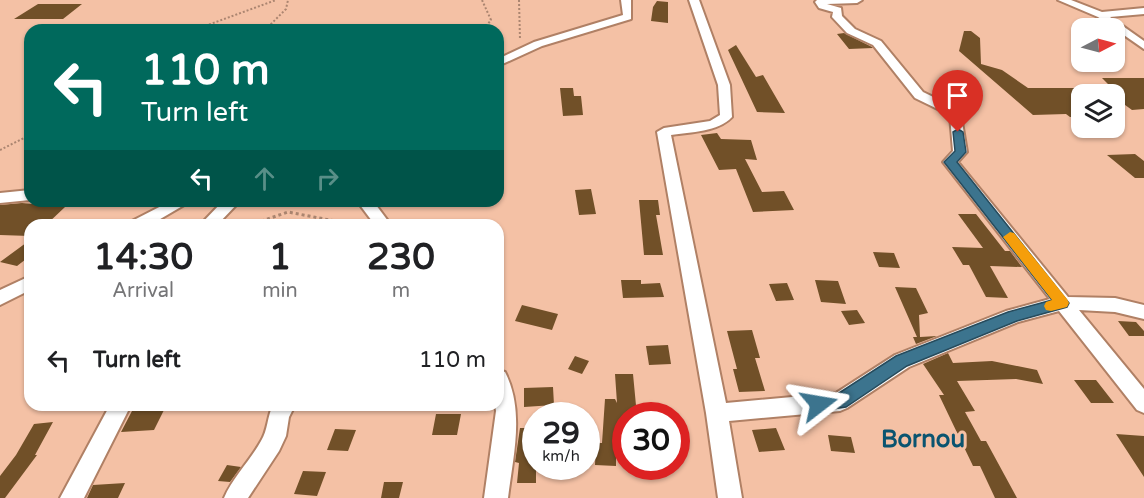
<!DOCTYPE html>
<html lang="en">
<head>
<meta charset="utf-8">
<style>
  :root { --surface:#fff; --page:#f2f2f2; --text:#202124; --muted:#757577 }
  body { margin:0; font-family:"Varela Round",sans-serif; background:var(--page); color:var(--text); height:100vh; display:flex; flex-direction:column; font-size:22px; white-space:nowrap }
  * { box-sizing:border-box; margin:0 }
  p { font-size:20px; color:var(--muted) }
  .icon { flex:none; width:33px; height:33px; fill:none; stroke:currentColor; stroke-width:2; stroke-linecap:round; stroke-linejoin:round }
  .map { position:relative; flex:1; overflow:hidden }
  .drawer { position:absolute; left:24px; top:219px; width:480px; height:192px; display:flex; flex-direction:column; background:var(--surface); border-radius:18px; box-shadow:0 2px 4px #0004 }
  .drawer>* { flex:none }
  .hud { position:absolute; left:24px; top:24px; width:480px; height:183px; border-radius:18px; box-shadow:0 2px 4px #0004; background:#00695c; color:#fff; overflow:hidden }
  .needle { width:39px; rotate:84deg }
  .buttons { position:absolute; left:1071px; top:18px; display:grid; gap:12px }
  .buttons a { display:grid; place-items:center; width:54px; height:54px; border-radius:12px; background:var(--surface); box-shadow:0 2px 4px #0004; font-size:30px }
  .speed { position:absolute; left:522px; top:402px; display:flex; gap:12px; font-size:30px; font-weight:700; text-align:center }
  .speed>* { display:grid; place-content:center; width:78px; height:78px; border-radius:50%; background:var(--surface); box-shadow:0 2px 4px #0004; line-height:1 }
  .speed small { font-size:15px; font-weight:400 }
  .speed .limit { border:9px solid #d22; background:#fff; color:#111 }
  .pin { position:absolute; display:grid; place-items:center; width:51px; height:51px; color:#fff; margin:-62px -26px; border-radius:50% 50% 50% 0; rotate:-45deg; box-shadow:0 0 6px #0007 }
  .pin .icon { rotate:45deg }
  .me { position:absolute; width:66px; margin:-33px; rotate:76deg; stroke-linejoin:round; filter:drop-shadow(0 0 4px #0008) }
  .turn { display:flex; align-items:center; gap:21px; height:126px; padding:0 18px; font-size:27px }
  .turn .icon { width:78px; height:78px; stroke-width:2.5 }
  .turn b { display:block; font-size:42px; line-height:51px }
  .lanes { display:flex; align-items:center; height:57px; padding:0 18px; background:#0003; justify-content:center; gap:30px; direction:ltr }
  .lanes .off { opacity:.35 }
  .eta { display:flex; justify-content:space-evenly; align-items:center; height:102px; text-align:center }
  .eta b { font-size:36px; font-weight:700; line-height:42px }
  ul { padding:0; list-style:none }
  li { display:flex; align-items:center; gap:18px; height:78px; padding:0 18px }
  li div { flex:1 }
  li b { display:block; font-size:22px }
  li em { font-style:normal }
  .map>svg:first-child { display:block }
</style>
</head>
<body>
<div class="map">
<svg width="1144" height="498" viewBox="0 0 1144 498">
  <rect width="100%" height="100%" fill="#f4c1a5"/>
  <path fill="#715028" d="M 657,1 L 668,2 L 668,23 L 651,21 L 653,7 Z
    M 38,4 L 82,4 L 63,19 L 14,19 Z
    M 964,31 L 971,31 L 980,38 L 981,64 L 1002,70 L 1028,88 L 1082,88 L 1082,117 L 1070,117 L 1066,114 L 1033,115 L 959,51 Z
    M 844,33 L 872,47 L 873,48 L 849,49 L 837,34 Z
    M 736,45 L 756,77 L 763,75 L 785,113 L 757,112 L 728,50 Z
    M 1102,78 L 1144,78 L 1144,109 L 1132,110 L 1114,97 L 1114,94 L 1101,88 L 1106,87 L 1101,84 L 1108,84 Z
    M 560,88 L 573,88 L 574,96 L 581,96 L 583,115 L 563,116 Z
    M 717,133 L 721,139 L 751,140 L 757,160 L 745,159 L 762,192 L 784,191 L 794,210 L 753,212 L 736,169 L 719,170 L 701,135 Z
    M 1135,154 L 1144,161 L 1144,178 L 1135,178 L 1107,155 Z
    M 591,189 L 596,214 L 579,215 L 575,190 Z
    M 639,200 L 658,200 L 660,215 L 656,215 L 663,255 L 644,255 Z
    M 22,203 L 65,207 L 46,225 L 30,225 L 30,236 L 0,235 L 0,205 Z
    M 958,214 L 976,214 L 1005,251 L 1010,251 L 1022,267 L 990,266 L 1008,298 L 986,297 L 969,265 L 963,265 L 952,247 L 983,248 Z
    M 30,240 L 30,256 L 17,266 L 0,262 Z
    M 873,252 L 894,253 L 900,268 L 879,267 Z
    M 621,280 L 641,280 L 641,284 L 660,283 L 664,297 L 623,298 Z
    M 815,280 L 838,281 L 846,304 L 821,302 Z
    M 787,283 L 794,300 L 776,301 L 769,284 Z
    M 895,287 L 916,288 L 928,313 L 919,315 L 920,337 L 937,336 L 916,344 L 913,337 L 917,337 Z
    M 522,305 L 558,314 L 552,330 L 515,321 Z
    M 857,310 L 865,323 L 849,325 L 841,311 Z
    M 1118,321 L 1136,322 L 1144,331 L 1144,336 L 1129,336 Z
    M 752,330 L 760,358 L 755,358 L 765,391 L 739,392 L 733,369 L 737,369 L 727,331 Z
    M 668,345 L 671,364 L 649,365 L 646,346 Z
    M 948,353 L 953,363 L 992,361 L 1037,370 L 1043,384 L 1016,379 L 957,381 L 975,411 L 965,412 L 981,441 L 986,441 L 1017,498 L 995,498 L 980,466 L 973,466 L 939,395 L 944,395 L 923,364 Z
    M 575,356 L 589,361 L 582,374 L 568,369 Z
    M 615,374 L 633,374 L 637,416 L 626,416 L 626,430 L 616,429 L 616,466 L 595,465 L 596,443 L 602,443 L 605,399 L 615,399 L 617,403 Z
    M 1074,380 L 1096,380 L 1114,403 L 1091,403 Z
    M 553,387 L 554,405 L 524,407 L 524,388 Z
    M 164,410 L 154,430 L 121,432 L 132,411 Z
    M 436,414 L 461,414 L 457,435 L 432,435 Z
    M 53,422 L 35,455 L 37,455 L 5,498 L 0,498 L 0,476 L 16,455 L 34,424 Z
    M 520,428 L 536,428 L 536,483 L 517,483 L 519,463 L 515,462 Z
    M 776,428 L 785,450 L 759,452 L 752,430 Z
    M 335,429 L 356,430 L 348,451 L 327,450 Z
    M 1116,434 L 1144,436 L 1144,477 Z
    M 828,435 L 851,437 L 855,453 L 831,451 Z
    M 227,465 L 241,467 L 230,482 L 218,481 Z
    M 303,471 L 326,472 L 317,496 L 294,494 Z
    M 384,482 L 403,482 L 399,498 L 381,498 Z
    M 125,483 L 118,498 L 87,498 L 93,485 Z"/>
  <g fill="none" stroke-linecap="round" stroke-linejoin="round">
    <defs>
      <path id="minor" d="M 621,0 L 631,0 L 631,19 L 542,46 L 498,66 L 498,59 L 534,42 L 623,15 Z
        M 689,0 L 699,0 L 730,85 L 732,117 C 718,132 691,132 671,135 L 726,403 L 836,393 L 895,355 L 1006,311 L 1050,299 L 943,162 L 953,151 L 950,115 L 915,98 L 873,45 L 847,33 L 832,17 L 833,12 L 819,8 L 815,2 L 817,0 L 862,0 L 857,3 L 827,4 L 841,8 L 842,16 L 855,29 L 881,41 L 923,92 L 960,110 L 967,152 L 958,162 L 1068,297 L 1115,298 L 1144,305 L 1144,319 L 1115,312 L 1079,310 L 1144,389 L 1144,413 L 1137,410 L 1059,311 L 1018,322 L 909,367 L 847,408 L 840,411 L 729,421 L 742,498 L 718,498 L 706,413 L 657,132 L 664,128 L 710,121 L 720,115 L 718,85 Z
        M 1058,0 L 1071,0 L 1102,12 L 1144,8 L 1144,14 L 1110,17 L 1144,41 L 1144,49 L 1098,17 Z
        M 30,190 L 30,200 L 0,203 L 0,193 Z
        M 171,201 L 191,201 L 150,225 L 130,225 L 132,221 Z
        M 223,201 L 240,201 L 217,225 L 200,225 Z
        M 357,201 L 373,201 L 391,225 L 375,225 Z
        M 30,276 L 30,290 L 0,305 L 0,290 Z
        M 498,370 L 505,372 C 525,411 513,456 508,498 L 484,498 L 496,411 L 495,405 L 498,405 Z
        M 110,405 L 131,405 L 84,498 L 60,498 Z
        M 273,405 L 295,405 L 289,417 L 286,436 L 279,451 L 248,498 L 224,498 C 233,477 250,461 261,441 C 268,430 267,417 273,405 Z"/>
    </defs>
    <use href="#minor" stroke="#b08065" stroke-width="4"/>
    <path stroke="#ab8570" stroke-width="2" stroke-dasharray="2 2" stroke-linecap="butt" d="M 482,0 L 491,20 L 483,30
      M 519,0 L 520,40
      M 194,30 L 276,0
      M 265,30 L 286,9 L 288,0
      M 0,150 L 30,135"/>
    <path stroke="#ab8570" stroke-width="3" stroke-dasharray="3 3" stroke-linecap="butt" d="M 250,225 L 288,212 L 356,225"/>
    <use href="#minor" fill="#fff" fill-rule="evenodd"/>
  </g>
  <path fill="#3c748e" stroke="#274b5c" stroke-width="1.5" d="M 958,129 L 963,132 L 966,152 L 957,162 L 1069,303 L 1067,307 L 1017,321 L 907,366 L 846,407 L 819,411 L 813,409 L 810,404 L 813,399 L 836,395 L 896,356 L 1008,312 L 1052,300 L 944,162 L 955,151 L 953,132 Z"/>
  <path fill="#f59e0b" d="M 1010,232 L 1014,233 L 1067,299 L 1069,303 L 1067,307 L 1051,311 L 1046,310 L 1044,306 L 1046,302 L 1052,300 L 1003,237 Z"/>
  <g text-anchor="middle" stroke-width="6" stroke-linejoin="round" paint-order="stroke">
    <g font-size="24" font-weight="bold" fill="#0a5470" stroke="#f4c1a5">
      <text x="923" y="447">Bornou</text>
    </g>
  </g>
</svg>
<div class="buttons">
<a><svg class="needle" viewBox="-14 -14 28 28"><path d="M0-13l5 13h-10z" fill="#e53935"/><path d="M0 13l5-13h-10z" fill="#757577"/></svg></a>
<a><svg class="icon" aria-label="layers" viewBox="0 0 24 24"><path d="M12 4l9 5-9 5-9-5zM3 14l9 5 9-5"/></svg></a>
</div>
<div class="speed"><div>29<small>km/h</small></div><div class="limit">30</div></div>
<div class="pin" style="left:958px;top:132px;background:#d93025"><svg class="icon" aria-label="arrive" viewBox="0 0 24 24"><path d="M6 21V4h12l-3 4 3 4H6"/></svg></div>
<svg class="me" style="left:819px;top:404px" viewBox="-20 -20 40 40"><path d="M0-17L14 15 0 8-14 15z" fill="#3c748e" stroke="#fff" stroke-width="4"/></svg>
<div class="hud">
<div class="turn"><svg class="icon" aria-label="left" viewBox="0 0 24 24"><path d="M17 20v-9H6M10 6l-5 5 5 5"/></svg><div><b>110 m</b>Turn left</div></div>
<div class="lanes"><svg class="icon" aria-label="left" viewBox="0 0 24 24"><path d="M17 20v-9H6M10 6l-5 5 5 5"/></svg><svg class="icon off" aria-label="ahead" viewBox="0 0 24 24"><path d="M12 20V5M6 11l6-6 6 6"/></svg><svg class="icon off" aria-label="right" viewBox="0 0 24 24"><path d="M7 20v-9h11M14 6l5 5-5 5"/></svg></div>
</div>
<section class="drawer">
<div class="eta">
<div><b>14:30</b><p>Arrival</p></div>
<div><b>1</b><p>min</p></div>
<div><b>230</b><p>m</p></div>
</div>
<ul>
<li><svg class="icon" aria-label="left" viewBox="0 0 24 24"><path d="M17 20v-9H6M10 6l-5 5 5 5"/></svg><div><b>Turn left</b></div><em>110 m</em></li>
</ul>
</section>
</div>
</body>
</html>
